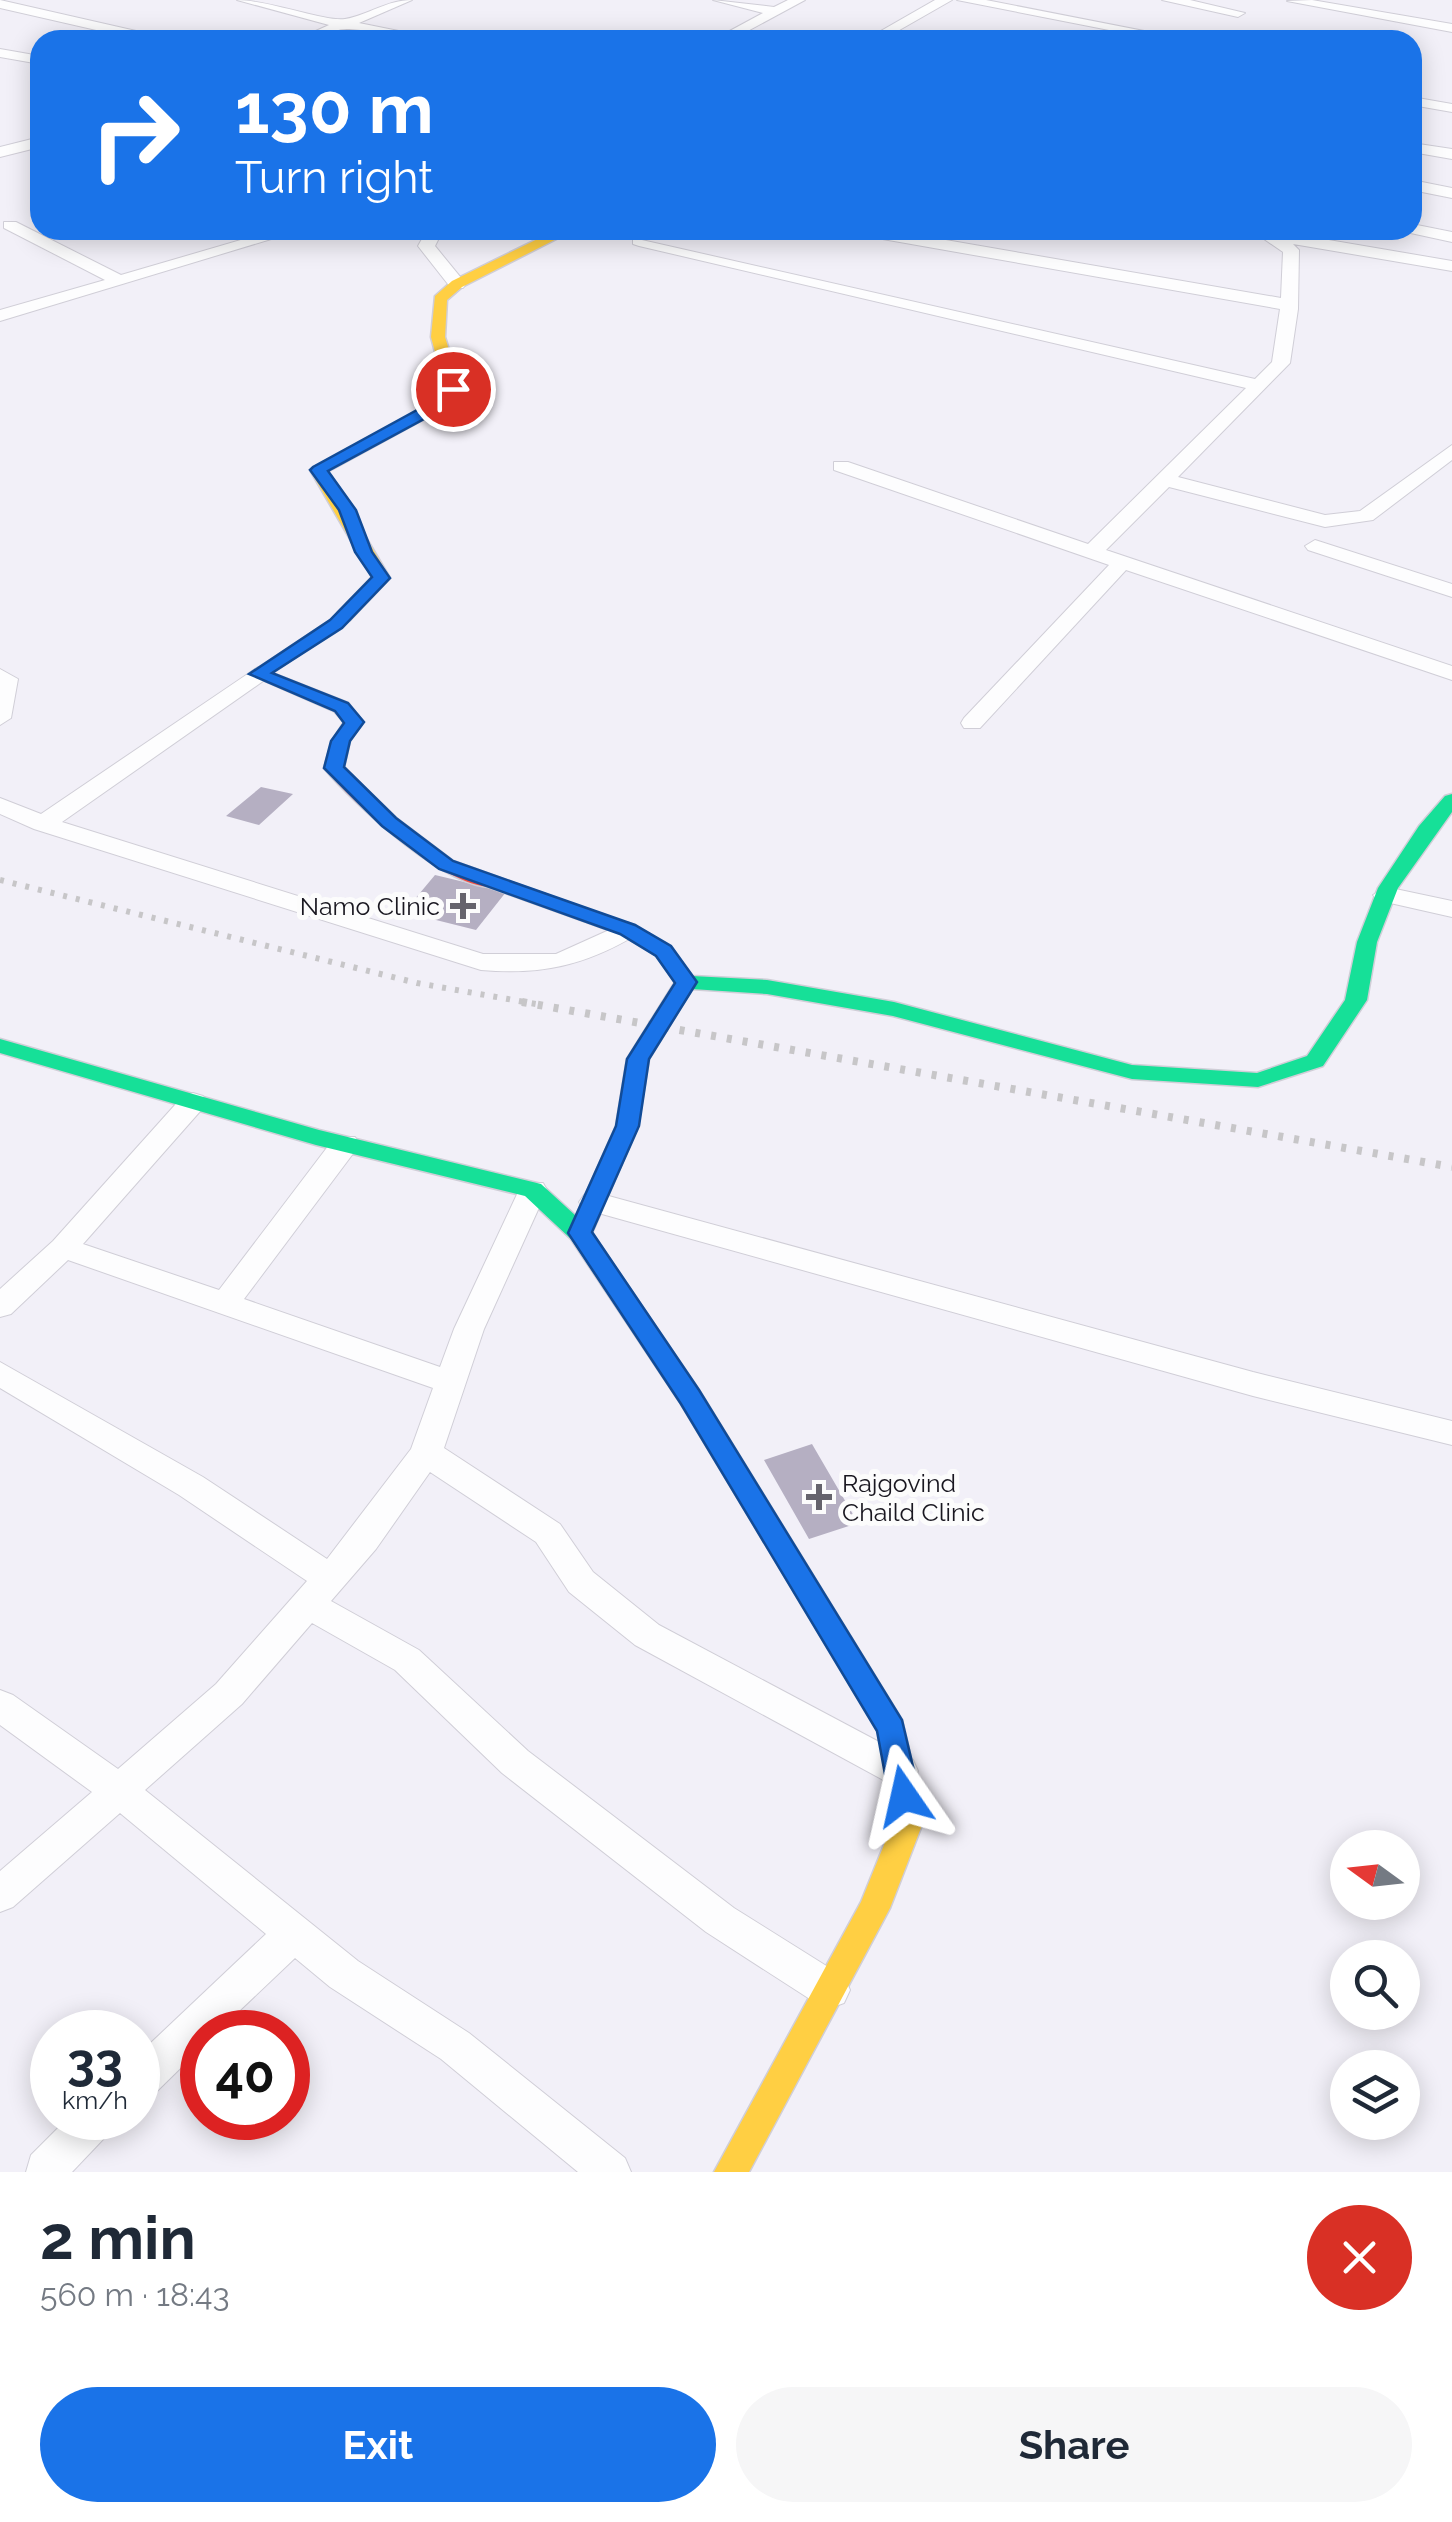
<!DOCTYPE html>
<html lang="en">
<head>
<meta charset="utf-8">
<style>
  :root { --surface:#fff; --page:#f6f6f7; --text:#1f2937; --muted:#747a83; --accent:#1a73e8 }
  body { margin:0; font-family:Raleway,sans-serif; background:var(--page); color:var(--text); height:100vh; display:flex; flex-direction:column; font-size:38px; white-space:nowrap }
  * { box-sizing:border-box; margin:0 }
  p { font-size:32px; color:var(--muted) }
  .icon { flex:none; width:55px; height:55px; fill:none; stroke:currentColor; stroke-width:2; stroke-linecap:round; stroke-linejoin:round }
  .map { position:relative; height:2172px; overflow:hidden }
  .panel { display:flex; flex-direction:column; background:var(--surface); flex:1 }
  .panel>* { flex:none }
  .banner { position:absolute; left:30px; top:30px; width:1392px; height:210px; border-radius:30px; box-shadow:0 5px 25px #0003; background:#1a73e8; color:#fff; overflow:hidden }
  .needle { width:65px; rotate:285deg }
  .tools { position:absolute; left:1330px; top:1830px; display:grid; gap:20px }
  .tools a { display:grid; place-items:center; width:90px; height:90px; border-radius:50%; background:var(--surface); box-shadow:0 5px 25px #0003; font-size:50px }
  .speed { position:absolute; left:30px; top:2010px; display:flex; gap:20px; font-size:50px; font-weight:700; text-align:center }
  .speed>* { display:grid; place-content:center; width:130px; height:130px; border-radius:50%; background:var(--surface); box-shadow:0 5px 25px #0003; line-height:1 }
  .speed small { font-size:25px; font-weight:400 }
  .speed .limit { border:15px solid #d22; background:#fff; color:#111 }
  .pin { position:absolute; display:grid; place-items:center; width:85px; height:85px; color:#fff; margin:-42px; border:5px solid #fff; border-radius:50%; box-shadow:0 2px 10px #0007 }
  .me { position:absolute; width:110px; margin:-55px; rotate:349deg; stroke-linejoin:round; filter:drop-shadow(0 0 8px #0008) }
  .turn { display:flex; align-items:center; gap:35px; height:210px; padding:0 40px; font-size:45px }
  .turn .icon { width:130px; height:130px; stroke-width:2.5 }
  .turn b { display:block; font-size:70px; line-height:85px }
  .round { display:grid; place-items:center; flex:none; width:105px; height:105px; border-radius:52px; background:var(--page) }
  .head { display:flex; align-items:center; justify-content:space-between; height:170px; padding:0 40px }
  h1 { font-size:60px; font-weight:700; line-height:75px }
  .cta { display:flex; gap:20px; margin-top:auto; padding:20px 40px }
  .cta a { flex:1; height:115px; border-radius:60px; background:var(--accent); color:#fff; font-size:40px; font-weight:700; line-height:115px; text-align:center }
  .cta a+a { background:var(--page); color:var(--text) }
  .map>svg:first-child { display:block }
</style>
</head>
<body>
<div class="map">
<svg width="1452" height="2172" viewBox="0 0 1452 2172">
  <rect width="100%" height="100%" fill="#f2f0f8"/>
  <path fill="#b5afc2" d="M 261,787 L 293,794 L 259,825 L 226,816 Z
    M 435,875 L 506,892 L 476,930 L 404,912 Z
    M 812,1444 L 858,1523 L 809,1539 L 764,1460 Z"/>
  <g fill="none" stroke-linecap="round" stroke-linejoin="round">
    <defs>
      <path id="street" d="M 0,0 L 158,36 L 165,40 L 140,40 L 0,8 Z
        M 237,0 C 268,0 325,22 345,19 C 369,15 386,0 412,0 L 359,23 L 443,40 C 411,40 381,31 349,29 C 332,28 315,40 296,40 L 329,25 Z
        M 713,0 L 774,7 L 788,0 L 805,0 L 731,40 L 713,40 L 763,13 Z
        M 935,0 L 952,0 L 882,40 L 865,40 Z
        M 957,0 L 986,0 L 1190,40 L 1160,40 Z
        M 1162,0 L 1190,0 L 1245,13 L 1238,17 Z
        M 1312,0 L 1452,24 L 1452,32 L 1287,1 Z
        M 1327,35 L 1333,40 L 1319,40 Z
        M 0,49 L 40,56 L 40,64 L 0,57 Z
        M 1412,97 L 1452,104 L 1452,112 L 1412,105 Z
        M 40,137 L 40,147 L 0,157 L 0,147 Z
        M 1412,143 L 1452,149 L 1452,159 L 1412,152 Z
        M 1412,180 L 1452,188 L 1452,198 L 1412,190 Z
        M 4,222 L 16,222 L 121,275 L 275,230 L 301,230 L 0,321 L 0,310 L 105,280 L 4,228 Z
        M 1412,224 L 1452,232 L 1452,242 L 1406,232 L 1412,230 Z
        M 427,230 L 443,230 L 435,246 L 466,284 L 463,288 L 451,288 L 418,246 Z
        M 852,230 L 888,230 L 1281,298 L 1283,252 L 1264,239 L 1232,230 L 1270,230 L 1452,261 L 1452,271 L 1293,244 L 1299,250 L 1298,309 L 1290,363 L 1178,477 L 1325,515 L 1360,511 L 1452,445 L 1452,460 L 1373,520 L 1325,527 L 1169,487 L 1106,550 L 1452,666 L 1452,680 L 1126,570 L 980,728 L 964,728 L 961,723 L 964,718 L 1109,565 L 834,470 L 834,462 L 848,462 L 1088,544 L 1246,388 L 639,246 L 633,244 L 633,238 L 1255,379 L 1272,362 L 1280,309 L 860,235 Z
        M 1315,540 L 1452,584 L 1452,597 L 1308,550 L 1305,546 Z
        M 258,667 L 266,669 L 269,674 L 266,679 L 62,822 L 483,954 L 556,954 L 627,922 L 636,925 L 640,930 L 636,935 C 584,966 541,975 481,970 L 34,829 L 0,814 L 0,798 L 41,814 Z
        M 0,669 L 18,679 L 11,718 L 0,725 Z
        M 1386,887 L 1452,901 L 1452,917 L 1377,900 L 1373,895 Z
        M 193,1093 L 203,1096 L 207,1102 L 203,1108 L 83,1244 L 219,1290 L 335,1137 L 355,1137 L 359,1144 L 355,1151 L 244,1299 L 440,1367 L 454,1329 L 519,1190 L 523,1183 L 543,1183 L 547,1190 L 484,1329 L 444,1448 L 560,1524 L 593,1572 L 659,1625 L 913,1760 L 918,1771 L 913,1782 L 900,1787 L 887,1782 L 635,1645 L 569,1592 L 536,1542 L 430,1472 L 376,1549 L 331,1601 L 419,1650 L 528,1751 L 734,1908 L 844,1977 L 850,1990 L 844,2003 L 830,2008 L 816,2003 L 706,1932 L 502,1773 L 395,1670 L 312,1623 L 242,1704 L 145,1790 L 358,1961 L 469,2033 L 625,2158 L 631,2172 L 578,2172 L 441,2059 L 330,1987 L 295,1958 L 217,2032 L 202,2032 L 202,2047 L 152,2096 L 138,2101 L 138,2055 L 266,1934 L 120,1813 L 13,1907 L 0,1912 L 0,1871 L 92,1792 L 0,1725 L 0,1690 L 13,1695 L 118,1769 L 216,1684 L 307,1581 L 179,1495 L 0,1388 L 0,1362 L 203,1477 L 327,1559 L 411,1449 L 433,1388 L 68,1260 L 11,1314 L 0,1317 L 0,1289 L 53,1241 L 183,1096 Z
        M 594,1192 L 1253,1372 L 1452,1421 L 1452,1445 L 1253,1396 L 584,1209 L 579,1202 L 584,1195 Z
        M 68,2118 L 116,2118 L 110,2132 L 72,2172 L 26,2172 L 31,2155 Z"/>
      <path id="fast" d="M 1452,794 L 1452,812 L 1398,888 L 1377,942 L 1367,1000 L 1323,1066 L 1258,1087 L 1132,1079 L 893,1016 L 767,994 L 692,989 L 649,1059 L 638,1126 L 592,1233 L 699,1390 L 902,1720 L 919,1793 L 915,1802 L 904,1806 L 893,1802 L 889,1793 L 878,1731 L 681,1404 L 571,1239 L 525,1196 L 316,1145 L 0,1053 L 0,1039 L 319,1130 L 541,1184 L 576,1216 L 616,1126 L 627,1059 L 675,982 L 656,955 L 620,934 L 486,886 L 483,882 L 486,878 L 500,878 L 634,926 L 670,947 L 692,976 L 767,980 L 894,1002 L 1132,1065 L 1257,1073 L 1307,1056 L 1345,1000 L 1357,942 L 1378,888 L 1419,826 L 1445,796 Z"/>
      <path id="slow" d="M 556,230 L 574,230 L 462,287 L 447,300 L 445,337 L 461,389 L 448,406 L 327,472 L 390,578 L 350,620 L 338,620 L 338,612 L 372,577 L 310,470 L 438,400 L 445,389 L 431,337 L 435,296 L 452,281 Z
        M 904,1780 L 915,1784 L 924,1820 L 890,1908 L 749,2172 L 714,2172 L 861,1902 L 894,1820 L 889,1793 L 893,1784 Z"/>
      <path id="jam" d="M 344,611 L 350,612 L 350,620 L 272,673 L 348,703 L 363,722 L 350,741 L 344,767 L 396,818 L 453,861 L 500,878 L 503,882 L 500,886 C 453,897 353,803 324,768 L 332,741 L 344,722 L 334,711 L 249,674 Z"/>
    </defs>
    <use href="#street" stroke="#d0ced7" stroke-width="2"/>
    <use href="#fast" stroke="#d0ced7" stroke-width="3"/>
    <use href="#slow" stroke="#d0ced7" stroke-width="3"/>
    <use href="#jam" stroke="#d0ced7" stroke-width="3"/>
    <use href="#street" fill="#fdfdfe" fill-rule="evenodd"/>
    <use href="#fast" fill="#16e098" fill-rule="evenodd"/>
    <use href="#slow" fill="#ffcf43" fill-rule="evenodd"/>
    <use href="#jam" fill="#f24e42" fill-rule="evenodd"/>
    <path stroke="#c7c6c8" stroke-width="6" stroke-dasharray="4 9" stroke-linecap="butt" d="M 0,880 L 417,983 L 536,1004"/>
    <path stroke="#c7c6c8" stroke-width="8" stroke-dasharray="5 11" stroke-linecap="butt" d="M 522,1002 L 1452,1167"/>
  </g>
  <path fill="#1a73e8" stroke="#114b97" stroke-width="2.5" d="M 453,384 L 460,389 L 448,406 L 328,471 L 356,510 L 372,552 L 390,578 L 342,628 L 272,673 L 348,703 L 364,722 L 350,741 L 344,767 L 396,818 L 453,861 L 635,925 L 671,946 L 697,982 L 649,1059 L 639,1126 L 592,1232 L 699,1390 L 902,1720 L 920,1796 L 915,1805 L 904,1809 L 894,1805 L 889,1796 L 877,1731 L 681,1404 L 568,1233 L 616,1126 L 627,1059 L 675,983 L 656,956 L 620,934 L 439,869 L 382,826 L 324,768 L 331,741 L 344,723 L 335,711 L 249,674 L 330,620 L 372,577 L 355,552 L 339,510 L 310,470 L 313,467 L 437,399 Z"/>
  <g fill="#65636c" stroke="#fcfcfc" stroke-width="4">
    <path d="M458 891h10v10h10v10h-10v10h-10v-10h-10v-10h10z"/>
    <path d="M814 1482h10v10h10v10h-10v10h-10v-10h-10v-10h10z"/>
  </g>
  <g text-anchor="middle" stroke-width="10" stroke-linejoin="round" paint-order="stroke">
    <g font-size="25" fill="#191720" stroke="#fcfcfc" text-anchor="end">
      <text x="440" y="915">Namo Clinic</text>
      <text x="842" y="1492" text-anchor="start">Rajgovind<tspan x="842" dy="29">Chaild Clinic</tspan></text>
    </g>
  </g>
</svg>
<div class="tools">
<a><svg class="needle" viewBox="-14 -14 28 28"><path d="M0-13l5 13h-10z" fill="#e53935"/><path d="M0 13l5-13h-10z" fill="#747a83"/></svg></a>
<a><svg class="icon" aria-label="search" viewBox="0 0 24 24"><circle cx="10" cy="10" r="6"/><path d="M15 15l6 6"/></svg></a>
<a><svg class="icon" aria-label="layers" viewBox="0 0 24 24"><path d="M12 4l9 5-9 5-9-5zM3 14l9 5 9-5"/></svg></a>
</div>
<div class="speed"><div>33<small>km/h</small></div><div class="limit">40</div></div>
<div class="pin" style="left:453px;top:389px;background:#d93025"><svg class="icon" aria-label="arrive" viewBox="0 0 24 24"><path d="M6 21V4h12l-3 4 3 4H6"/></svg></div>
<svg class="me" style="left:904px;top:1796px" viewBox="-20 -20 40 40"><path d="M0-17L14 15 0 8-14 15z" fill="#1a73e8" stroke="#fff" stroke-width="4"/></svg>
<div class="banner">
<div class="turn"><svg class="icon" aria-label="right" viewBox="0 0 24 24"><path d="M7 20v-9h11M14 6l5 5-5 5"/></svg><div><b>130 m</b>Turn right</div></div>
</div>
</div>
<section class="panel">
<div class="head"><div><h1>2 min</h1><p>560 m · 18:43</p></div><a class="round" style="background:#d93025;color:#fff"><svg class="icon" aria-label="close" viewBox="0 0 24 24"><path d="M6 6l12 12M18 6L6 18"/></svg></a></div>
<div class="cta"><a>Exit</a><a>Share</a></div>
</section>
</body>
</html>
